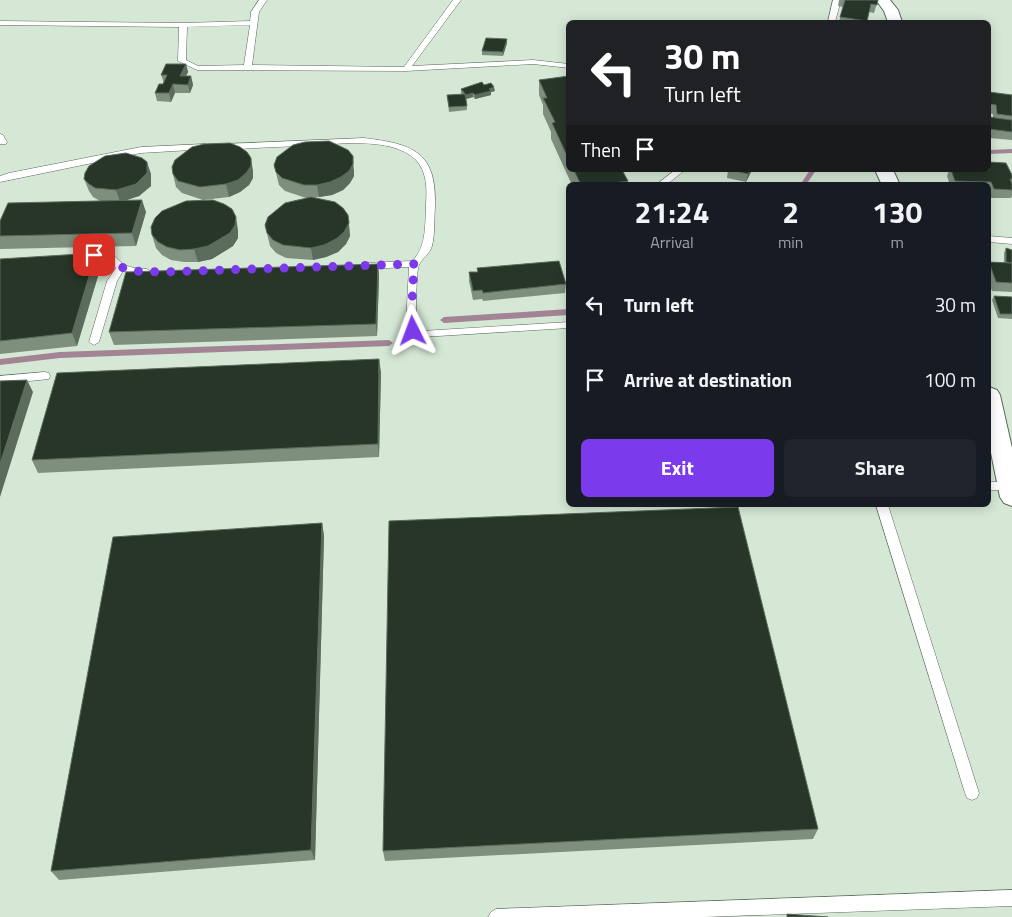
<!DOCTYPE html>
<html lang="en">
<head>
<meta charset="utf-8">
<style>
  :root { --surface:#171b24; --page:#20242c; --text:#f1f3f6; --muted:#9ea1a6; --accent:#7c3aed }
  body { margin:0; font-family:"Titillium Web",sans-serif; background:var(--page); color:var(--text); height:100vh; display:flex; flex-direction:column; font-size:19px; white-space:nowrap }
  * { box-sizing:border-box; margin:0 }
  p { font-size:16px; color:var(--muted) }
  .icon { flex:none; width:28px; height:28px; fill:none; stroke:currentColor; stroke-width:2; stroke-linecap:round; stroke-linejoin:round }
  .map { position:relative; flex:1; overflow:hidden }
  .details { position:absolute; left:566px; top:182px; width:425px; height:325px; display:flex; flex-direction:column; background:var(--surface); border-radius:8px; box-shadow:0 2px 12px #0003 }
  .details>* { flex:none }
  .guide { position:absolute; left:566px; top:20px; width:425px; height:152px; border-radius:8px; box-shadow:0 2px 12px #0003; background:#202124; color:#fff; overflow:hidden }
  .pin { position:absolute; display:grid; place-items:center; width:42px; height:42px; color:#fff; margin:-21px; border-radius:10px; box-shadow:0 2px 8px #0006 }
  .me { position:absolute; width:55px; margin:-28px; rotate:357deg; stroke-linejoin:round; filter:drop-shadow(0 0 4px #0008) }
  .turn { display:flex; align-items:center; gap:18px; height:105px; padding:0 15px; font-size:22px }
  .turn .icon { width:65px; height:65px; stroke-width:2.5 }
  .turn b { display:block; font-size:35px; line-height:42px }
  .then { display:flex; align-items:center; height:48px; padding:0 15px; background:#0003; gap:10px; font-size:19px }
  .eta { display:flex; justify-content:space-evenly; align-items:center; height:85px; text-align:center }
  .eta b { font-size:30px; font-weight:700; line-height:35px }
  .primary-button { display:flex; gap:10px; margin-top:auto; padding:10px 15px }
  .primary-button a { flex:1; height:58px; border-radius:8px; background:var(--accent); color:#fff; font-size:20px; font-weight:700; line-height:58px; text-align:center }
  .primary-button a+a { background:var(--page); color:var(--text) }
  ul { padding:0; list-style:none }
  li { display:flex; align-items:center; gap:15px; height:75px; padding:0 15px }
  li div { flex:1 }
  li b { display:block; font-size:19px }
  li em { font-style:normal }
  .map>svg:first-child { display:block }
</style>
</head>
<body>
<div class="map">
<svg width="1012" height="917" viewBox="0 0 1012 917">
  <rect width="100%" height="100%" fill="#d5e8d5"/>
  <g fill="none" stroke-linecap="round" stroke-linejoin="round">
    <path fill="#a38495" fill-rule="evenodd" d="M 1012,149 L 1012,153 L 989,154 L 989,150 Z
      M 810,170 L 816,170 L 806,185 L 800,185 Z
      M 569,309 L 569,315 L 444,323 L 440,320 L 444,317 Z
      M 389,340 L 393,343 L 389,346 L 60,358 L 0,365 L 0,359 L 60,352 Z"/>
    <defs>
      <path id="lane" d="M 259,0 L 267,0 L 259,12 L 252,65 L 404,67 L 453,0 L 461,0 L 412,66 L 533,60 L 569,64 L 569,68 L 533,64 L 406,71 L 197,70 L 178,61 L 179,27 L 0,25 L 0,21 L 183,23 L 250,21 L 251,12 ZM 250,25 L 244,65 L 198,66 L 186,60 L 187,27 Z
        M 833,0 L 841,0 L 835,22 L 828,22 Z
        M 0,134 L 3,135 L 7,142 L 6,144 L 0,144 Z
        M 364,138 C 414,144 437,152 435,207 C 434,220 435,234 432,246 C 430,254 422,258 419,265 C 416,270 416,314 416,323 L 418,329 L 422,331 L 569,322 L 569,328 L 422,337 L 409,333 L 406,323 L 409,267 L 363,269 L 358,266 L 363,263 L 412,261 C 427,247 425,223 426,204 C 427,189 427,172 416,160 C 391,135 333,145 301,146 C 275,147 250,148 224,150 L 220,147 L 224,144 Z
        M 205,144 L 208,145 L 208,149 L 141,153 L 0,182 L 0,176 L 9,173 L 141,147 Z
        M 675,170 L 685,170 L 666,185 L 656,185 Z
        M 989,236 L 1012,238 L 1012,244 L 989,242 Z
        M 83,253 L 113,255 L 124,265 L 134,268 L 147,269 L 152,272 L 147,275 L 123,271 L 117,281 L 99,342 L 94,345 L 89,342 L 107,281 L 116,268 L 108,260 L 80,258 L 80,254 Z
        M 45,372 L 49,373 L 50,376 L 49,379 L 0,384 L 0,376 Z
        M 989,482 L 1012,482 L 1012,490 L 989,490 Z
        M 876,505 L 888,505 L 979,793 L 977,798 L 972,800 L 967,798 L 965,793 Z
        M 1012,890 L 1012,906 L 704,917 L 488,917 L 491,912 L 496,909 Z"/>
      <path id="street" d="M 876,0 L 890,0 L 898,10 L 902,22 L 888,22 L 884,11 Z
        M 875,170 L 893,170 L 900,185 L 882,185 Z
        M 989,387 L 997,390 L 1000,395 L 1012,448 L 1012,506 L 1004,503 L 1000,497 L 989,443 Z"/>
    </defs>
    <use href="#lane" stroke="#586858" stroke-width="1"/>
    <use href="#street" stroke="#586858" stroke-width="2"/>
    <use href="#lane" fill="#fff" fill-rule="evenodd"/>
    <use href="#street" fill="#fff" fill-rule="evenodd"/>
  </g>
  <path fill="#7e8f7e" d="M 839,0 L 878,0 L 874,13 L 869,12 L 866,22 L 839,22 L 843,7 L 838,6 Z
    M 507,43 L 503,56 L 482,55 L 482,51 Z
    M 186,64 L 188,72 L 186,76 L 191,76 L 193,85 L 190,93 L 175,93 L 171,102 L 157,101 L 155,93 L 164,83 L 161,75 Z
    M 569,76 L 569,170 L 622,170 L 627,185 L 572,185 L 551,139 L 551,132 L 543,114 L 543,105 L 539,95 L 539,80 Z
    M 484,85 L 495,91 L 491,92 L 491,95 L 475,99 L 473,97 L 466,99 L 467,110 L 449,112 L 447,95 L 462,95 L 461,93 L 461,89 Z
    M 989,92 L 1012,95 L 1012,140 L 989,138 L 989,117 L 993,117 L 993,114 L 989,113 Z
    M 274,165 L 354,169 L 354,176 L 350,183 L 343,190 L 332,195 L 319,197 L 312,198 L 348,215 L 350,236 L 346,244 L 338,252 L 326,257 L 313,260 L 286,258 L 276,253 L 270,246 L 265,225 L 310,198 L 306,198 L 285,191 L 279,185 Z
    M 728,170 L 752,170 L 746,182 L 727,178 Z
    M 949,170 L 989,170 L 1012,175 L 1012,196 L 1011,198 L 991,198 L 989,193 L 989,185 L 950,185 L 947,176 Z
    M 253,171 L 253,178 L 249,185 L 240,192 L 229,197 L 203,200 L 182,193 L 176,187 L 173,174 Z
    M 151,174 L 151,186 L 139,196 L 127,200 L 146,212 L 136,246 L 0,249 L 0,221 L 100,201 L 93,197 L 89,191 L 84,179 Z
    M 238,230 L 238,238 L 233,246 L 212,259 L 198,262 L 184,262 L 171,260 L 162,255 L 156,248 L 152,235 Z
    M 1006,248 L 1012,250 L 1012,292 L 992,291 L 989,282 L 989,262 L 1004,262 L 1004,253 Z
    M 0,259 L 101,266 L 77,346 L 0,354 Z
    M 378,264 L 379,277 L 377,336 L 114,345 L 109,332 Z
    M 477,268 L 566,284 L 565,293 L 483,301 L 482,299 L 473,300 L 469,281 L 469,272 L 478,272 Z
    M 994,296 L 1012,297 L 1012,319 L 998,318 L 992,300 Z
    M 381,372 L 379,457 L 38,473 L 32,460 Z
    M 322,523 L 324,536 L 315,860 L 59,880 L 51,871 Z
    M 818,829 L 813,839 L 385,861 L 383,851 Z"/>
  <path fill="#5b6b5c" d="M 507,39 L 507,43 L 503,56 L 503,52 Z
    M 186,64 L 188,72 L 182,84 L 180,76 Z
    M 191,76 L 193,85 L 190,93 L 188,85 Z
    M 173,84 L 175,93 L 171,102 L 169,93 Z
    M 494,87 L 495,91 L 491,92 L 491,95 L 475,99 L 475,95 L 489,89 Z
    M 473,93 L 473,97 L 466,99 L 466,95 Z
    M 353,156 L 354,176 L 350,183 L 343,190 L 332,195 L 319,197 L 317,185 Z
    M 251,158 L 253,171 L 253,178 L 249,185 L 240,192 L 229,197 L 226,184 Z
    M 147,162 L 151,174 L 151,186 L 139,196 L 120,202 L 116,190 Z
    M 750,170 L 752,170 L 746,182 L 748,174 Z
    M 628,181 L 627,185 L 599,185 Z
    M 142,200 L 146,212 L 136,246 L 132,233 Z
    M 348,215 L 350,236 L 346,244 L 338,252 L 326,257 L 313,260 L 311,248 Z
    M 236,217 L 238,230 L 238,238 L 233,246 L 212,259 L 198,262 L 194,249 Z
    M 96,253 L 101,266 L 77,346 L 72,333 Z
    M 378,264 L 379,277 L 377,336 L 376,324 Z
    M 379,359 L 381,372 L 379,457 L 378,444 Z
    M 27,380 L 33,392 L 0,497 L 0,464 Z
    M 322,523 L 324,536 L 315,860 L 311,850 Z"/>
  <path fill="#273628" stroke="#5b6b5c" d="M 845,0 L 878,0 L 877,5 L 871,4 L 867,21 L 840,17 Z
    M 486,38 L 507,39 L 503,52 L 482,51 Z
    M 166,64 L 186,64 L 180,76 L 191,76 L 188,85 L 173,84 L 169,93 L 155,93 L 159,84 L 163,84 L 167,75 L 161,75 Z
    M 569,76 L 569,160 L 552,123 L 555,122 L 543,98 L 547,98 L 539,80 Z
    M 482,82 L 484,85 L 491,83 L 494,87 L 489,89 L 491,91 L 475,95 L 473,93 L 466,95 L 461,89 Z
    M 989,92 L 1012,95 L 1012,116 L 997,114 L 996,105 L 989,104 Z
    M 465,94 L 467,106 L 449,107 L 447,95 Z
    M 989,117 L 1012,120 L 1012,132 L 989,129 Z
    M 329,141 L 348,150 L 353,156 L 353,164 L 349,171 L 341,177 L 330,182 L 317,185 L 304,185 L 282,178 L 276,172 L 274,165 L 277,157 L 293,145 L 305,142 Z
    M 230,143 L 240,147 L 247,152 L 251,158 L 251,166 L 246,173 L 238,180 L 226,184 L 200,187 L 178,181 L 173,174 L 172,167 L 175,160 L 192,147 L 204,144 Z
    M 126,153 L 142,158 L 147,162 L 147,173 L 136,184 L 116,190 L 95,188 L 89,184 L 84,179 L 85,173 L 89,166 L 105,156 Z
    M 989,162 L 1006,163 L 1012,175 L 1012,179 L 1010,179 L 1012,184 L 1012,190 L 994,189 L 991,182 L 955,181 L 951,170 L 989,170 Z
    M 574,170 L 622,170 L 628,181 L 599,185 L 581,185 Z
    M 732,170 L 750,170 L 748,174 Z
    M 311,197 L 335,202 L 343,208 L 348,215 L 349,223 L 344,232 L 336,239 L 324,245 L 311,248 L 283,245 L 273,240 L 267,233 L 265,225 L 268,217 L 285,203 Z
    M 142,200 L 132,233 L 0,236 L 0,221 L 8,203 Z
    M 213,200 L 224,204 L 232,209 L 236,217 L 235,225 L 230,233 L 208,246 L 194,249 L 180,250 L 167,247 L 158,242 L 152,235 L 151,227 L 155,218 L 162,211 L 186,201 Z
    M 1006,248 L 1012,250 L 1012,263 L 1006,262 Z
    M 96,253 L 72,333 L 0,341 L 0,259 Z
    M 559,261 L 566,284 L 483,293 L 482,290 L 473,291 L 469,272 L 478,272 L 477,268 Z
    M 989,262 L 1012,263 L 1012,283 L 996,282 Z
    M 378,264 L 376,324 L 109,332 L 126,272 Z
    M 994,296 L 1012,297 L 1012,314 L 1000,314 Z
    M 379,359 L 378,444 L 32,460 L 57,373 Z
    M 27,380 L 0,464 L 0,381 Z
    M 738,507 L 818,829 L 383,851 L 389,521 Z
    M 322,523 L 311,850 L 51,871 L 113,537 Z
    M 787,914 L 828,917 L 787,917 Z"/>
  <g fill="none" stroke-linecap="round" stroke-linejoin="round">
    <path stroke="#7c3aed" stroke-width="9" stroke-dasharray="0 16.2" d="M 94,255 L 110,258 L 121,267 L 133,271 L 160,272 L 414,264 L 411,323 L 413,331"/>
  </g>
</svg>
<div class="pin" style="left:94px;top:255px;background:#d93025"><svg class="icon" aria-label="arrive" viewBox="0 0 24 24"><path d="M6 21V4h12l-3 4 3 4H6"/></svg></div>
<svg class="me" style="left:413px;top:331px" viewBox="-20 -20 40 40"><path d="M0-17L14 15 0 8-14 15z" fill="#7c3aed" stroke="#fff" stroke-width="4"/></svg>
<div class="guide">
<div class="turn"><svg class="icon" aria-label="left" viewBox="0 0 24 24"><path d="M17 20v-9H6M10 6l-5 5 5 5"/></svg><div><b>30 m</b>Turn left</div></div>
<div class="then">Then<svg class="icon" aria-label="arrive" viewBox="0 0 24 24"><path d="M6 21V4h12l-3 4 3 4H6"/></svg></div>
</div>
<section class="details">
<div class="eta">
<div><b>21:24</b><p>Arrival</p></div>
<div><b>2</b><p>min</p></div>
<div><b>130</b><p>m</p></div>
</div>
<ul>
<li><svg class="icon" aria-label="left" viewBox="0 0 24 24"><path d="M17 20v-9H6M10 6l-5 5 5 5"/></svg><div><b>Turn left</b></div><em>30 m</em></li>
<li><svg class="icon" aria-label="arrive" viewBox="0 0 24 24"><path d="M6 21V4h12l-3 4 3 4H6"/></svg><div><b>Arrive at destination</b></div><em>100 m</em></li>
</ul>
<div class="primary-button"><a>Exit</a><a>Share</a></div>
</section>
</div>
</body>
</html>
